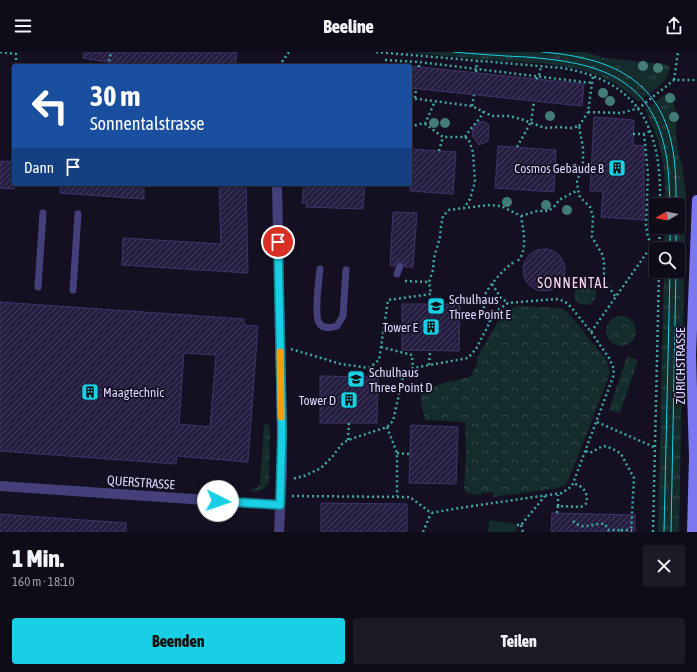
<!DOCTYPE html>
<html lang="de">
<head>
<meta charset="utf-8">
<style>
  :root { --surface:#0f0c1a; --page:#1d1a27; --text:#f1f3f6; --muted:#9b9ba2; --line:#2f2c39; --accent:#18cfe5 }
  body { margin:0; font-family:"Asap Condensed",sans-serif; background:var(--page); color:var(--text); height:100vh; display:flex; flex-direction:column; font-size:15px; white-space:nowrap }
  * { box-sizing:border-box; margin:0 }
  p { font-size:13px; color:var(--muted) }
  .icon { flex:none; width:22px; height:22px; fill:none; stroke:currentColor; stroke-width:2; stroke-linecap:round; stroke-linejoin:round }
  .map { position:relative; height:480px; overflow:hidden }
  .drawer { display:flex; flex-direction:column; background:var(--surface); flex:1 }
  .drawer>* { flex:none }
  .top-card { position:absolute; left:12px; top:12px; width:400px; height:122px; border-radius:4px; box-shadow:0 1px 3px #0004,0 0 0 1px var(--line); background:#1a4fa0; color:#fff; overflow:hidden }
  .needle { width:26px; rotate:260deg }
  .tools { position:absolute; left:649px; top:146px; display:grid; gap:8px }
  .tools a { display:grid; place-items:center; width:36px; height:36px; border-radius:4px; background:var(--surface); box-shadow:0 1px 3px #0004,0 0 0 1px var(--line); font-size:20px }
  .pin { position:absolute; display:grid; place-items:center; width:34px; height:34px; color:#fff; margin:-17px; border:2px solid #fff; border-radius:50%; box-shadow:0 1px 4px #0007 }
  .me { position:absolute; width:44px; margin:-22px; rotate:94deg; stroke-linejoin:round; filter:drop-shadow(0 0 3px #0008) }
  .turn { display:flex; align-items:center; gap:14px; height:84px; padding:0 12px; font-size:18px }
  .turn .icon { width:52px; height:52px; stroke-width:2.5 }
  .turn b { display:block; font-size:28px; line-height:34px }
  .then { display:flex; align-items:center; height:38px; padding:0 12px; background:#0003; gap:8px; font-size:15px }
  .round { display:grid; place-items:center; flex:none; width:42px; height:42px; border-radius:4px; background:var(--page) }
  .summary { display:flex; align-items:center; justify-content:space-between; height:68px; padding:0 12px }
  h1 { font-size:24px; font-weight:800; line-height:30px }
  .action { display:flex; gap:8px; margin-top:auto; padding:8px 12px }
  .action a { flex:1; height:46px; border-radius:4px; background:var(--accent); color:#111; font-size:16px; font-weight:800; line-height:46px; text-align:center }
  .action a+a { background:var(--page); color:var(--text) }
  header { display:flex; justify-content:space-between; align-items:center; height:52px; padding:0 12px; background:var(--surface); font-size:18px; font-weight:800 }
  .map>svg:first-child { display:block }
</style>
</head>
<body>
<header><svg class="icon" aria-label="menu" viewBox="0 0 24 24"><path d="M4 6h16M4 12h16M4 18h16"/></svg>Beeline<svg class="icon" aria-label="share" viewBox="0 0 24 24"><path d="M12 15V3M7 8l5-5 5 5M5 13v7h14v-7"/></svg></header>
<div class="map">
<svg width="697" height="480" viewBox="0 0 697 480">
  <defs>
    <pattern id="grass-tufts" width="24" height="20" patternUnits="userSpaceOnUse"><rect width="24" height="20" fill="#142c2b"/><path d="M3 7l-1-3M5 7V3M7 7l1-3M15 17l-1-3M17 17v-4M19 17l1-3" fill="none" stroke="#364a4b"/></pattern>
    <pattern id="park-crowns" width="20" height="18" patternUnits="userSpaceOnUse"><rect width="20" height="18" fill="#142c2b"/><path d="M2 6a3 3 0 1 1 6 0M12 15a3 3 0 1 1 6 0" fill="none" stroke="#364a4b"/></pattern>
    <pattern id="building-hatch" width="6" height="6" patternUnits="userSpaceOnUse"><rect width="6" height="6" fill="#261e41"/><path d="M-1 1l2-2M0 6l6-6M5 7l2-2" fill="none" stroke="#453e5d"/></pattern>
  </defs>
  <rect width="100%" height="100%" fill="#141022"/>
  <path fill="url(#grass-tufts)" d="M 403,0 L 584,0 L 605,6 L 663,12 L 670,14 C 669,31 651,40 638,50 C 599,10 544,12 492,8 C 462,5 432,3 403,0 Z
    M 671,41 L 675,44 L 677,49 L 674,49 L 674,58 L 676,58 L 676,84 L 680,109 L 682,109 L 686,145 L 679,480 L 658,480 L 664,219 L 678,219 L 678,197 L 664,197 L 665,175 L 678,175 L 678,153 L 665,153 C 666,115 662,93 645,58 L 666,42 Z
    M 264,371 L 269,373 L 270,379 L 269,429 C 266,437 259,440 251,440 L 251,438 L 257,436 L 260,433 Z"/>
  <path fill="url(#park-crowns)" d="M574 242a11 11 0 1 1 22 0a11 11 0 1 1-22 0Z
    M 518,254 L 559,256 L 565,258 L 569,262 L 606,307 L 610,321 L 608,327 L 569,427 L 565,433 L 558,436 L 493,445 L 493,440 L 481,441 L 481,443 C 474,442 466,444 464,437 L 466,403 L 465,370 L 425,368 C 424,361 420,352 421,345 C 422,333 459,328 470,325 L 478,311 L 476,307 L 502,263 L 509,257 Z
    M606 279a15 15 0 1 1 30 0a15 15 0 1 1-30 0Z
    M 627,304 L 638,308 L 620,361 L 609,358 Z"/>
  <path fill="#142c2b" d="M 489,468 L 517,472 L 516,480 L 488,480 Z"/>
  <path fill="url(#building-hatch)" stroke="#3e336b" fill-rule="evenodd" d="M 84,0 L 237,0 L 235,14 L 118,14 L 119,12 L 83,6 Z
    M 410,14 L 584,32 L 582,54 L 410,36 Z
    M 594,65 L 634,68 L 633,93 L 644,94 L 644,168 L 601,165 L 603,139 L 590,139 Z
    M 483,69 L 488,72 L 489,74 L 488,89 L 479,93 L 473,85 L 472,80 L 475,72 Z
    M 498,94 L 556,98 L 554,140 L 495,136 Z
    M 410,97 L 456,100 L 453,142 L 410,139 Z
    M 0,109 L 14,110 L 14,137 L 0,136 Z
    M 60,132 L 144,132 L 144,147 L 60,141 Z
    M 219,132 L 246,132 L 248,221 L 122,213 L 123,186 L 221,192 Z
    M 304,132 L 365,132 L 363,157 L 306,155 L 307,151 L 302,151 Z
    M 393,160 L 417,161 L 413,215 L 405,215 L 404,211 L 400,209 L 397,210 L 395,214 L 390,214 Z
    M523 218a21 21 0 1 1 42 0a21 21 0 1 1-42 0Z
    M 0,250 L 244,267 L 244,273 L 258,274 L 248,410 L 177,404 L 176,412 L 0,399 ZM 184,301 L 216,303 L 210,375 L 179,372 Z
    M 402,252 L 460,252 L 459,299 L 402,298 Z
    M 320,324 L 378,325 L 377,371 L 320,371 Z
    M 411,373 L 458,375 L 456,432 L 409,431 Z
    M 321,451 L 407,452 L 407,480 L 321,480 Z
    M 552,461 L 635,463 L 635,480 L 551,480 Z
    M 0,462 L 126,471 L 126,480 L 0,480 Z"/>
  <g fill="none" stroke-linecap="round" stroke-linejoin="round">
    <path stroke="#3ba9a4" stroke-width="2.5" stroke-dasharray="2 3" stroke-linecap="butt" d="M 0,0 L 16,2 L 16,14
      M 376,0 L 562,16 C 641,29 662,79 660,153
      M 385,8 L 419,10 L 592,31
      M 108,14 L 111,0
      M 279,14 L 289,0
      M 419,15 L 419,10
      M 476,20 L 477,9
      M 536,27 L 539,24 L 541,14
      M 674,28 L 678,0
      M 410,46 L 472,54 L 492,64 L 509,64 L 521,67 L 545,76 L 560,75 L 571,76 L 579,74 L 583,96 L 583,110 L 577,130 L 578,138 L 580,145 L 590,155 L 593,164 L 592,185 L 602,202 L 604,209 L 604,229 L 616,245
      M 415,46 L 416,37
      M 472,54 L 474,43
      M 588,60 L 621,61 L 639,56 L 674,28 L 697,28
      M 425,72 L 435,49
      M 579,74 L 588,60 L 593,24
      M 410,75 L 420,72 L 425,72 L 443,85 L 465,85 L 469,88 L 473,100 L 475,130 L 470,147 L 464,156
      M 633,82 L 644,82 L 650,79
      M 644,82 L 648,122 L 646,173 L 648,186 L 655,195
      M 465,85 C 471,75 479,69 484,59
      M 517,95 L 531,70 L 534,49
      M 439,99 L 443,85
      M 521,164 L 537,159 L 548,159 L 554,155 L 559,148 L 578,138
      M 659,197 L 660,175
      M 405,229 L 429,230
      M 492,232 L 501,246 L 508,251
      M 490,270 C 487,263 483,256 483,248 C 483,240 507,212 515,210
      M 591,280 L 648,199 L 655,195 L 659,195
      M 381,295 L 412,303 L 413,316
      M 291,297 L 341,312 L 369,316 L 379,308 L 388,248 L 431,242 L 429,230 L 433,218 L 434,206 L 440,185 L 441,175 L 443,164 L 449,158 L 488,153 L 501,154 L 521,164 C 523,177 529,201 516,210
      M 429,313 L 430,299
      M 597,370 L 654,395
      M 387,375 L 397,401 L 397,444
      M 348,388 L 349,371
      M 586,399 L 590,401 L 601,395 L 606,394 L 617,399 L 621,402 L 634,426 L 631,480
      M 397,401 L 410,402
      M 292,444 L 410,445 L 431,461 L 459,456 L 562,441 L 572,434 L 613,325 L 614,317 L 609,306 L 591,280 L 571,255 L 564,249 L 556,247 L 508,251 L 495,260 L 476,297 L 468,306 L 413,316 L 407,320 L 403,325 L 393,369 L 387,375 L 348,388 L 342,392 L 332,405 L 321,416 L 304,424 L 292,427
      M 558,454 L 558,443
      M 557,461 L 558,454 L 581,455 L 587,451 C 587,439 584,435 573,431
      M 573,469 C 584,480 592,470 605,472 L 608,478 L 621,478 L 621,480
      M 517,473 L 521,473 L 545,444
      M 521,473 L 523,480
      M 621,478 L 632,478
      M 423,480 L 431,461
      M 653,480 L 659,219"/>
    <path stroke="#43407c" stroke-width="7" d="M 320,217 C 319,227 314,263 319,271 C 323,277 331,276 337,274 L 343,264 L 346,218
      M 397,222 L 400,214
      M 38,235 L 43,161
      M 73,238 L 78,162"/>
    <path stroke="#43407c" stroke-width="10" d="M 277,132 L 282,379 L 282,420 L 279,480
      M 0,434 L 280,453"/>
    <path stroke="#7b77f1" stroke-width="10" d="M 692,480 L 694,405 L 691,303 L 697,148"/>
    <path stroke="#18cfe5" stroke-width="1" d="M 453,0 C 477,2 501,4 526,5 C 590,10 647,21 664,93 C 669,112 669,133 670,153
      M 542,0 C 602,5 656,22 671,89 C 676,110 676,132 676,153
      M 670,175 L 670,197
      M 676,175 L 676,197
      M 664,480 L 670,219
      M 671,480 L 676,219"/>
  </g>
  <g fill="#437b76">
    <circle cx="643" cy="14" r="5"/>
    <circle cx="658" cy="16" r="5"/>
    <circle cx="603" cy="41" r="5"/>
    <circle cx="670" cy="46" r="5"/>
    <circle cx="610" cy="49" r="5"/>
    <circle cx="550" cy="64" r="5"/>
    <circle cx="674" cy="65" r="5"/>
    <circle cx="434" cy="71" r="5"/>
    <circle cx="445" cy="71" r="5"/>
    <circle cx="507" cy="150" r="5"/>
    <circle cx="546" cy="153" r="5"/>
    <circle cx="567" cy="158" r="5"/>
  </g>
  <g fill="none" stroke-linecap="round" stroke-linejoin="round">
    <defs>
      <path id="route" d="M 218,449 L 280,453 L 282,380 L 278,190"/>
    </defs>
    <use href="#route" stroke="#108795" stroke-width="10"/>
    <use href="#route" stroke="#18cfe5" stroke-width="7"/>
    <path stroke="#f59e0b" stroke-width="7" d="M 280,300 L 281,365"/>
  </g>
  <defs>
    <symbol id="building-square" viewBox="-11 -11 22 22"><rect x="-9" y="-9" width="18" height="18" rx="4" fill="#18cfe5" stroke="#141022"/><path d="M-4-6H4V6H1V3H-1V6H-4ZM-2.5-4.3h1.7v1.8h-1.7ZM.8-4.3h1.7v1.8H.8ZM-2.5-1h1.7V.8h-1.7ZM.8-1h1.7V.8H.8Z" fill="#111"/></symbol>
    <symbol id="school-square" viewBox="-11 -11 22 22"><rect x="-9" y="-9" width="18" height="18" rx="4" fill="#18cfe5" stroke="#141022"/><path d="M0-5L7-2L0 1L-7-2ZM-4 1L0 2.5L4 1V4Q0 6-4 4Z" fill="#111"/></symbol>
  </defs>
  <g fill-rule="evenodd">
    <use href="#building-square" x="607" y="106" width="20" height="20"/>
    <use href="#school-square" x="426" y="244" width="20" height="20"/>
    <use href="#building-square" x="421" y="265" width="20" height="20"/>
    <use href="#school-square" x="346" y="317" width="20" height="20"/>
    <use href="#building-square" x="80" y="330" width="20" height="20"/>
    <use href="#building-square" x="339" y="338" width="20" height="20"/>
  </g>
  <g text-anchor="middle" stroke-width="3.5" stroke-linejoin="round" paint-order="stroke">
    <g font-size="13" fill="#dad6fb" stroke="#141022" text-anchor="end">
      <text x="604" y="121">Cosmos Gebäude B</text>
      <text x="449" y="252" text-anchor="start">Schulhaus<tspan x="449" dy="15">Three Point E</tspan></text>
      <text x="418" y="280">Tower E</text>
      <text x="369" y="325" text-anchor="start">Schulhaus<tspan x="369" dy="15">Three Point D</tspan></text>
      <text x="103" y="345" text-anchor="start">Maagtechnic</text>
      <text x="336" y="353">Tower D</text>
    </g>
    <g font-size="13" fill="#dad6fb" stroke="#141022">
      <text transform="translate(680 314) rotate(-90)" y="5">ZÜRICHSTRASSE</text>
      <text transform="translate(141 430) rotate(4)" y="5">QUERSTRASSE</text>
    </g>
    <g font-size="14" letter-spacing="1" fill="#fbd8ee" stroke="#141022">
      <text x="573" y="236">SONNENTAL</text>
    </g>
  </g>
</svg>
<div class="tools">
<a><svg class="needle" viewBox="-14 -14 28 28"><path d="M0-13l5 13h-10z" fill="#e53935"/><path d="M0 13l5-13h-10z" fill="#9b9ba2"/></svg></a>
<a><svg class="icon" aria-label="search" viewBox="0 0 24 24"><circle cx="10" cy="10" r="6"/><path d="M15 15l6 6"/></svg></a>
</div>
<div class="pin" style="left:278px;top:190px;background:#d93025"><svg class="icon" aria-label="arrive" viewBox="0 0 24 24"><path d="M6 21V4h12l-3 4 3 4H6"/></svg></div>
<svg class="me" style="left:218px;top:449px" viewBox="-20 -20 40 40"><circle r="19" fill="#fff"/><path d="M0-13L10 11 0 6-10 11z" fill="#18cfe5"/></svg>
<div class="top-card">
<div class="turn"><svg class="icon" aria-label="left" viewBox="0 0 24 24"><path d="M17 20v-9H6M10 6l-5 5 5 5"/></svg><div><b>30 m</b>Sonnentalstrasse</div></div>
<div class="then">Dann<svg class="icon" aria-label="arrive" viewBox="0 0 24 24"><path d="M6 21V4h12l-3 4 3 4H6"/></svg></div>
</div>
</div>
<section class="drawer">
<div class="summary"><div><h1>1 Min.</h1><p>160 m · 18:10</p></div><a class="round"><svg class="icon" aria-label="close" viewBox="0 0 24 24"><path d="M6 6l12 12M18 6L6 18"/></svg></a></div>
<div class="action"><a>Beenden</a><a>Teilen</a></div>
</section>
</body>
</html>
